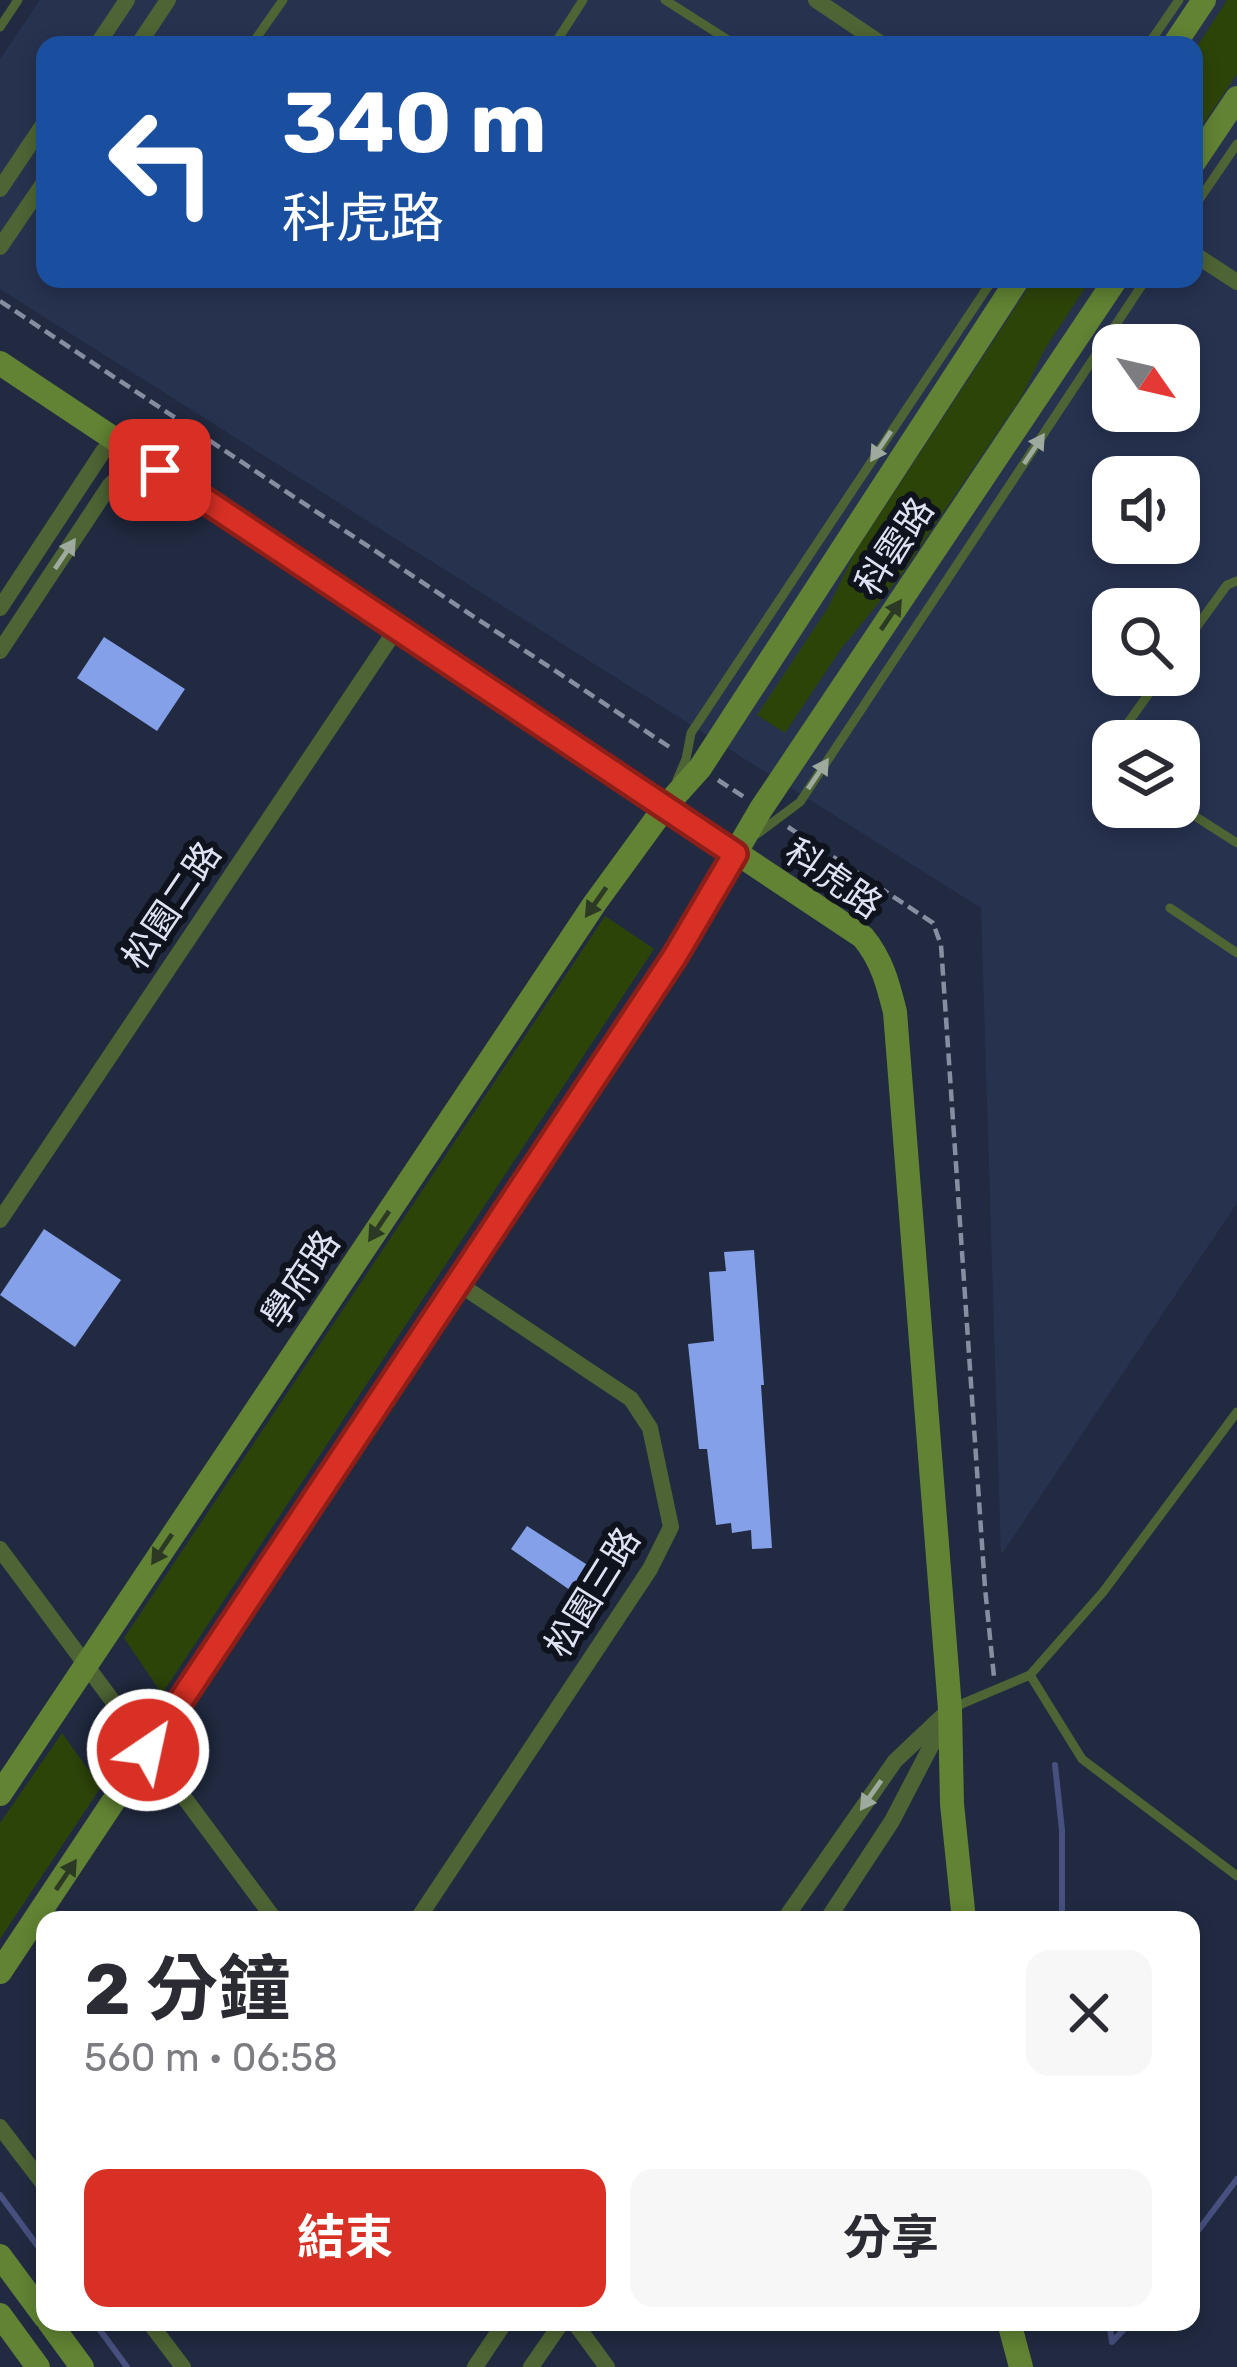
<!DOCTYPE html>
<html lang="zh-TW">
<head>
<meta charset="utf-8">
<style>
  :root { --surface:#fff; --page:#f7f7f7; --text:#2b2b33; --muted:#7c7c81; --accent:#d93025 }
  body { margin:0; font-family:Rubik,"Noto Sans TC",sans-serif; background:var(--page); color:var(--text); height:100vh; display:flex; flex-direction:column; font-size:45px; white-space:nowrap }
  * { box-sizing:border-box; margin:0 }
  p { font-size:39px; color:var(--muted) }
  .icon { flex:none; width:66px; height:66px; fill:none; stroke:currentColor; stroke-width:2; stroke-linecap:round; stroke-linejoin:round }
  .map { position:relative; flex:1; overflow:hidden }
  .panel { position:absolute; left:36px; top:1911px; width:1164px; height:420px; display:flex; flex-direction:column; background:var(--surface); border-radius:24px; box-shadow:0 6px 18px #0003 }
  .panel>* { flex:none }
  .top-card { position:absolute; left:36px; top:36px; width:1167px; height:252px; border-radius:24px; box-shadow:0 6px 18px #0003; background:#1a4fa0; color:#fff; overflow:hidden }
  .needle { width:78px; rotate:124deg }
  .controls { position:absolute; left:1092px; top:324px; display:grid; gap:24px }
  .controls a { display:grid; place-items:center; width:108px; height:108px; border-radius:24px; background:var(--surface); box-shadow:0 6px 18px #0003; font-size:60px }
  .pin { position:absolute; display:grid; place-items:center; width:102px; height:102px; color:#fff; margin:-51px; border-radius:24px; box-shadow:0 6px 18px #0006 }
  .me { position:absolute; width:132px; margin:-66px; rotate:34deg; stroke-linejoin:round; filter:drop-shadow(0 0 9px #0008) }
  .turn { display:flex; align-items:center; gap:42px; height:252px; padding:0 48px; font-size:54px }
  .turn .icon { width:156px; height:156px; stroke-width:2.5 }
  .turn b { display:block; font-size:84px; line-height:102px }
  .round { display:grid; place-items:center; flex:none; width:126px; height:126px; border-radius:24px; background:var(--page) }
  .head { display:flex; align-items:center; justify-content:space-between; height:204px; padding:0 48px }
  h1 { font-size:72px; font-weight:700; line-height:90px }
  .cta { display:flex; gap:24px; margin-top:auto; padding:24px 48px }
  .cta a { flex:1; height:138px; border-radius:24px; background:var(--accent); color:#fff; font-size:48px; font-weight:700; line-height:138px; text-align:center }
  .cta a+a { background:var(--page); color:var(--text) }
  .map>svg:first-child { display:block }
</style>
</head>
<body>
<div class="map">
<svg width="1237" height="2367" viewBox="0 0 1237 2367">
  <rect width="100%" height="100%" fill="#212a41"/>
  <path fill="#27324f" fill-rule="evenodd" d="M 40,0 L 1237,0 L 1237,1203 L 1001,1555 L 981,908 L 0,289 L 0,59 ZM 45,45 L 1194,45 L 1194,279 L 45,279 ZM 1113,345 L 1179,345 L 1179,411 L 1113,411 ZM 1113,477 L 1179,477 L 1179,543 L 1113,543 ZM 1113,609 L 1179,609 L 1179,675 L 1113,675 ZM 1113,741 L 1179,741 L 1179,807 L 1113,807 Z"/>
  <path fill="#2d4409" d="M 1227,0 L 1237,0 L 1237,74 L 1194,138 L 1194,51 Z
    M 1034,279 L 1091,279 L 1045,349 L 1022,396 L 899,578 L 841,649 L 785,733 L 757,715 L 827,609 L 856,551 Z
    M 605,916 L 654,949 L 162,1694 L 124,1638 Z
    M 62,1733 L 101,1787 L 0,1939 L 0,1823 Z"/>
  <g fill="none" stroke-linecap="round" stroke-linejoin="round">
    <path stroke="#47507f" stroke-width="6" d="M 1055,1765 L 1062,1830 L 1062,1920
      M 0,2195 L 45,2256
      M 1191,2240 L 1237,2179
      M 94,2322 L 127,2367
      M 1109,2322 L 1112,2342 L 1131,2322"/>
  </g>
  <path fill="#84a0e8" d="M 104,637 L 185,689 L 157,731 L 77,678 Z
    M 44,1229 L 121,1280 L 75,1347 L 0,1295 Z
    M 754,1250 L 764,1385 L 761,1385 L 772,1548 L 752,1549 L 751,1530 L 732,1533 L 731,1523 L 716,1525 L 707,1449 L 699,1449 L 688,1344 L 714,1341 L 709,1272 L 726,1271 L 724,1252 Z
    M 527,1526 L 617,1584 L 600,1611 L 511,1549 Z"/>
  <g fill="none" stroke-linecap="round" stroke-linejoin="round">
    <path stroke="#878ea1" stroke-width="4.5" stroke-dasharray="12 6" stroke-linecap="butt" d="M 0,301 L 674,750
      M 718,780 L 744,797
      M 788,827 L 933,923 L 941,945 L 985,1588 L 994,1677"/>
    <path stroke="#4e6434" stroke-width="9" d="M 665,0 L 736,45
      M 0,27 L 18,0
      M 257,37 L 283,0
      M 554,45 L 583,0
      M 1148,45 L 1179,0
      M 1194,207 L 1237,144
      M 397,283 L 400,279
      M 1179,651 L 1227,585 L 1237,581
      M 1115,741 L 1162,675
      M 677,780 L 686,759 L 691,733 L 993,279
      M 1179,806 L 1237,843
      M 757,834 L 800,802 L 1146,279
      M 1170,908 L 1237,953
      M 1030,1675 L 1082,1759 L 1237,1876
      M 952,1708 L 1030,1675 L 1103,1592 L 1237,1412"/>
    <path stroke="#4e6434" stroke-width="16" d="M 816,0 L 883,45
      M 97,45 L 127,0
      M 138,45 L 168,0
      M 0,189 L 45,122
      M 0,247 L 45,181
      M 1194,254 L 1237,282
      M 0,608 L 104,450 L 119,442 L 127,469 L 110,485 L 0,651
      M 0,1220 L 397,628
      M 0,1549 L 275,1920
      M 417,1920 L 650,1569 L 671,1527 L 650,1428 L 631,1399 L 456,1282
      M 784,1920 L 895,1761 L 950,1709
      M 827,1920 L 892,1821 L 944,1721
      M 0,2127 L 45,2186
      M 149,2322 L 183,2367
      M 574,2322 L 607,2367
      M 475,2367 L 505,2322
      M 531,2367 L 562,2322"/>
    <path stroke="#618333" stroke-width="24" d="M 1174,45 L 1204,0
      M 1194,162 L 1237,98
      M 0,363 L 863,937 C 882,960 888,984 895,1012 L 950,1709 L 952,1804 L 964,1920
      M 0,1794 L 595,903 L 665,807 L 700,768 L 1018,279
      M 0,1972 L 675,956 L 761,809 L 1116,279
      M 0,2256 L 45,2317
      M 0,2315 L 38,2367
      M 49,2322 L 82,2367
      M 1009,2322 L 1021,2367"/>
  </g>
  <defs><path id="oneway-solid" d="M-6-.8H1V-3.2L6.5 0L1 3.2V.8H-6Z" transform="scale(3)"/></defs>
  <g fill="#9daa9d">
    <use href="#oneway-solid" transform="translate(881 446) rotate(124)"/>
    <use href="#oneway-solid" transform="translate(1034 449) rotate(-56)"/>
    <use href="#oneway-solid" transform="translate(65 554) rotate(-56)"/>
    <use href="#oneway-solid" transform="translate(818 774) rotate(-56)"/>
    <use href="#oneway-solid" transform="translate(871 1795) rotate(125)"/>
  </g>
  <g fill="#2c3a25">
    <use href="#oneway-solid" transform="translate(891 615) rotate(-56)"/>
    <use href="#oneway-solid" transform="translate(596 902) rotate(125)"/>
    <use href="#oneway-solid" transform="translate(379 1226) rotate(124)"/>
    <use href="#oneway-solid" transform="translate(162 1549) rotate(124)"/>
    <use href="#oneway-solid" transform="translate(66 1875) rotate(-56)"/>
  </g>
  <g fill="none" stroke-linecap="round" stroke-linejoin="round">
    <defs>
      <path id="route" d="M 148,1750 L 675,956 L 735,854 L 160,470"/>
    </defs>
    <use href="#route" stroke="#8d1f18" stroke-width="30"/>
    <use href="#route" stroke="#d93025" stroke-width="21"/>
  </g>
  <g text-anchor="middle" stroke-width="12" stroke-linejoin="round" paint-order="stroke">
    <g font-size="36" fill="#dde3f3" stroke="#0f131d">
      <text transform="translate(894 546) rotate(-56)" y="13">科雲路</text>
      <text transform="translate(834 878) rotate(35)" y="13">科虎路</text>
      <text transform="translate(171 905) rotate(-56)" y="13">松園二路</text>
      <text transform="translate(300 1279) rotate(-56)" y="13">學府路</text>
      <text transform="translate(592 1592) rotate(-58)" y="13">松園三路</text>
    </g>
  </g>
</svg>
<div class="controls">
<a><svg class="needle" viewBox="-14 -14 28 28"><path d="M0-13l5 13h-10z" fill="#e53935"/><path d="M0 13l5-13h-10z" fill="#7c7c81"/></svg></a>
<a><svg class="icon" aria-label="sound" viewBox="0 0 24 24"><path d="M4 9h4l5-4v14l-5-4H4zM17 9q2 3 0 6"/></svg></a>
<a><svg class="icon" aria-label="search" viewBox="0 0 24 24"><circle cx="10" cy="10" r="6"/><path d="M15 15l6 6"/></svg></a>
<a><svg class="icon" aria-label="layers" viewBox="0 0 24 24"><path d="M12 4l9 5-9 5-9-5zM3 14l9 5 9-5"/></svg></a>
</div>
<div class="pin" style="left:160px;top:470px;background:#d93025"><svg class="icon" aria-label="arrive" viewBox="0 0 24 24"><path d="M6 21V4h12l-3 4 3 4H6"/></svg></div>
<svg class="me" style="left:148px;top:1750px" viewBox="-20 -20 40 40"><circle r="17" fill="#d93025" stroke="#fff" stroke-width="3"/><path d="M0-11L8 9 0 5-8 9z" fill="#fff"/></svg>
<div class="top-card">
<div class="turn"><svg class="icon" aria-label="left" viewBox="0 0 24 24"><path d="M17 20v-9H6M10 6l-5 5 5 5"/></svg><div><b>340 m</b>科虎路</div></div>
</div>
<section class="panel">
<div class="head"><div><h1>2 分鐘</h1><p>560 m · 06:58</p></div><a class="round"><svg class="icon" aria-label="close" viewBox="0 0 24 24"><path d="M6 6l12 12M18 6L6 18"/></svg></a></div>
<div class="cta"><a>結束</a><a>分享</a></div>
</section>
</div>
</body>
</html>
